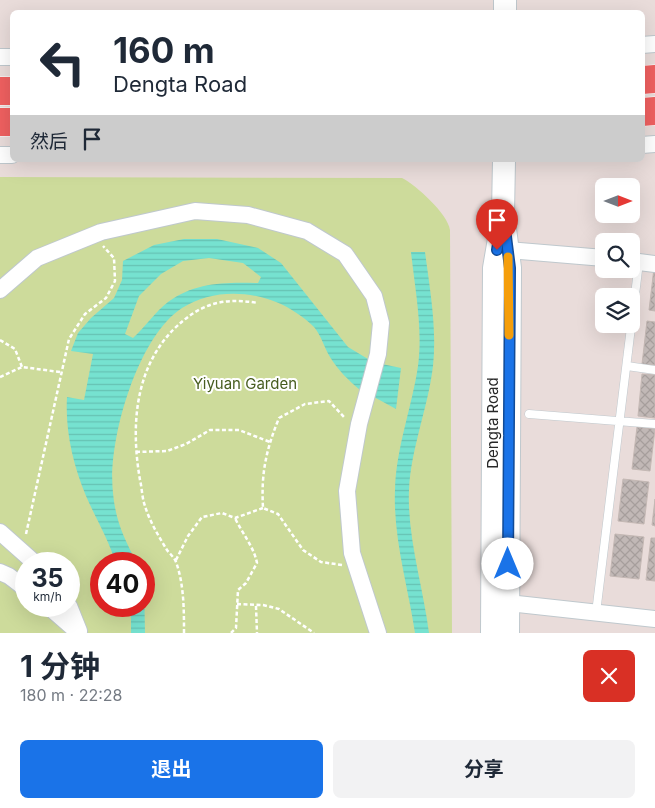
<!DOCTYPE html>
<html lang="zh">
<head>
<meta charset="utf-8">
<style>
  :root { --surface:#fff; --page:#f2f2f3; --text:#1f2937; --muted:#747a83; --accent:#1a73e8 }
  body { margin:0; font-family:Inter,"Noto Sans SC",sans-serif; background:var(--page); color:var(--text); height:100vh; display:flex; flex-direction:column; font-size:19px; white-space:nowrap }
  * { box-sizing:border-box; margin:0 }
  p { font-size:16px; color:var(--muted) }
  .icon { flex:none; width:28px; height:28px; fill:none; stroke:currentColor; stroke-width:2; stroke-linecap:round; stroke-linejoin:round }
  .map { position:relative; height:633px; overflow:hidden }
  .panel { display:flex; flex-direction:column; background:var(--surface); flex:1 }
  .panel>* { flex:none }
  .top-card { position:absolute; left:10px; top:10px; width:635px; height:152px; border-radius:8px; box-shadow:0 5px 20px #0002; background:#fff; color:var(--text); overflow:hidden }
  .needle { width:32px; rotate:90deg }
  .buttons { position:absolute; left:595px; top:178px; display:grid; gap:10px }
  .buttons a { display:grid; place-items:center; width:45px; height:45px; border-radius:8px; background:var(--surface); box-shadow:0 5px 20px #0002; font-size:25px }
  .speed { position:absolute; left:15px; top:552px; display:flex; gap:10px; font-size:25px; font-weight:700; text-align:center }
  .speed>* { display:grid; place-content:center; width:65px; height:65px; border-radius:50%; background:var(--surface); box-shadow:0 5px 20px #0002; line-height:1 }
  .speed small { font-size:12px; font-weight:400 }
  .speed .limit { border:8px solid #d22; background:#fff; color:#111 }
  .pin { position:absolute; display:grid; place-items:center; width:42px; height:42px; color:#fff; margin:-51px -21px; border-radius:50% 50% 50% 0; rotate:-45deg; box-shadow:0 0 5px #0007 }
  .pin .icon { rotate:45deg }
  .me { position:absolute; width:55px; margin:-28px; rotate:0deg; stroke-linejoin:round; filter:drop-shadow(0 0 4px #0008) }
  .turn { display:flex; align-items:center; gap:18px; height:105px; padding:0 20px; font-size:22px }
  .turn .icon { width:65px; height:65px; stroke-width:2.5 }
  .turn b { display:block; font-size:35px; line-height:42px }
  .then { display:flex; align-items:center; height:48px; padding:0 20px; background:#0003; gap:10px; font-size:19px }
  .round { display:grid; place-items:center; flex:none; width:52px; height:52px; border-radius:8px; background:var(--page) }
  .head { display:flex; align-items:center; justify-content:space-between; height:85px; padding:0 20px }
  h1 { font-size:30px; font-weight:700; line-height:38px }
  .button { display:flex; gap:10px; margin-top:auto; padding:10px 20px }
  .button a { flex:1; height:58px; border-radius:8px; background:var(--accent); color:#fff; font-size:20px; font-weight:700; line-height:58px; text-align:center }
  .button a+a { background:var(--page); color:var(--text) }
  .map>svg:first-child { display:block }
</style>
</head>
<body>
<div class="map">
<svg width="655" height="633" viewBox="0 0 655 633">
  <defs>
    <pattern id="water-rules" width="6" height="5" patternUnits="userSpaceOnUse" patternTransform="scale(1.25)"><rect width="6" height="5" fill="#76e2d0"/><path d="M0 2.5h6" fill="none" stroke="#66c2b3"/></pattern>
    <pattern id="building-cross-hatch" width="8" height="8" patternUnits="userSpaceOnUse" patternTransform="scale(1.25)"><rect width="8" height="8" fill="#c1b8b6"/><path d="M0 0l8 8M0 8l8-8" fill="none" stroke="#a69e9c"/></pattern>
  </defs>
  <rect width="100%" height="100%" fill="#e9dcda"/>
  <path fill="#cddb9b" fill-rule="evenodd" d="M 0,177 L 402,178 C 416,185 448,214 450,230 L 452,633 L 0,633 ZM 26,564 L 69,564 L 69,606 L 26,606 ZM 101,564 L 144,564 L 144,606 L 101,606 Z"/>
  <path fill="url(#water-rules)" fill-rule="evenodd" d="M 184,239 L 217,239 L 258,248 L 281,263 L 348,347 L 368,359 L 360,390 C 348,380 338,370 330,357 C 324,347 321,335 314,327 C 304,317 289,307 276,302 C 246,290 210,290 182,308 C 137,337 107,442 113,493 C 116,523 124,537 137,564 L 116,564 C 109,540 96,519 86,496 C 73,464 65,431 67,397 L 84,400 L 93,354 L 71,351 L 78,333 L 91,318 L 114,298 L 122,280 L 123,261 L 154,245 ZM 209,258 L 243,263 L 261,277 L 258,283 C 226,282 195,282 168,302 C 155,312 145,327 133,338 L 125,334 L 139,296 L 161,274 L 183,261 Z
    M 411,252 L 425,252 C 430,290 437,328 433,366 C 428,408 411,448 409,490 C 407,537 423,586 429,633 L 415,633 C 408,586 393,538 395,490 C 396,448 412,407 418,366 C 423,329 415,289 411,252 Z
    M 382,364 L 401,368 L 396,409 L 374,397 Z
    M 144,582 L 145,633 L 131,633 L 131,618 L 128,606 L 144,606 Z"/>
  <path fill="url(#building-cross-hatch)" stroke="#c4b8b4" d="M 654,268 L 655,268 L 655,311 L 649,310 Z
    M 647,321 L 655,322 L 655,365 L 642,364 Z
    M 642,374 L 655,375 L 655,418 L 638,416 Z
    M 637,427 L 655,429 L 650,471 L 632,469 Z
    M 623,479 L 649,482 L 644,524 L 618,521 Z
    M 655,499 L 655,526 L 652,525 Z
    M 615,534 L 644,537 L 639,579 L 610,576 Z
    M 651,538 L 655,538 L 655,581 L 646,580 Z"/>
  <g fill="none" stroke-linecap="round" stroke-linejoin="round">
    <defs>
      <path id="lane" d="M 627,366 L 655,370
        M 529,414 L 655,424
        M 596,613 L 639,262"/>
      <path id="street" d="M 642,45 L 655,44
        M 0,57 L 12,57
        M 642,145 L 655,144
        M 0,155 L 12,155
        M 507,250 L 604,258
        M 631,261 L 655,264
        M 0,290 L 37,258 L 101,232 L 195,211 L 248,215 L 307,231 L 345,254 L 374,296 L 381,323 L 378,354 L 359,424 L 347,491 L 352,553 L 378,633
        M 0,532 L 36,564
        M 0,572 L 9,576 L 26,589
        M 508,603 L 655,619
        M 48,606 L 79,633
        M 69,606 L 79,631"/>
      <path id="secondary" d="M 505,12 L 505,0
        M 504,160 L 503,213 L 510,268 L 508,633
        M 492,633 L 494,268 L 499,239"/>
      <path id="highway" d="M 642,80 L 655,79
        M 0,91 L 12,91
        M 642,112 L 655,111
        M 0,122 L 12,122"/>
    </defs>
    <use href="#lane" stroke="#bfc8cd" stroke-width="9"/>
    <use href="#street" stroke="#bfc8cd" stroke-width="18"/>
    <use href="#secondary" stroke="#bfc8cd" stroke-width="24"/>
    <use href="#highway" stroke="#fff" stroke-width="29"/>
    <path stroke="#fff" stroke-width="2.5" stroke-dasharray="4 2.5" stroke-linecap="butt" d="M 0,340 L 15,349 L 22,367
      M 0,377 L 22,367 L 60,372
      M 136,452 L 167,451 L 186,444 L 210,430 L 239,430 L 270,442
      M 26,534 L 69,339 L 85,314 L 106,298 L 115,281 L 114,258 L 103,246
      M 176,560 L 188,536 L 202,517 L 222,513 L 235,518 L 263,508
      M 342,565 L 321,562 L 303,550 L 278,514 L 263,508 C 261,473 266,450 279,418 L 305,404 L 329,401 L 345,418
      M 237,604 L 263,605 L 279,609 L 314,633
      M 256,606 L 257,633
      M 184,633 C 184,610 184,584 176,562 C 174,557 170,554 167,550 C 159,537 149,520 145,506 C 142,498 142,488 140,480 C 131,428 134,370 173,330 C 199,304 222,297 258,303
      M 231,633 L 236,628 L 238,590 L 246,583 L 257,563 C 254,547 242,533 235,518"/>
    <use href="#lane" stroke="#fff" stroke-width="8"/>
    <use href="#street" stroke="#fff" stroke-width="16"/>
    <use href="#secondary" stroke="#fff" stroke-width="22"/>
    <use href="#highway" stroke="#ef6060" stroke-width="28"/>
  </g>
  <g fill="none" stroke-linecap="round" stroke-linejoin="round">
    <defs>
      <path id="route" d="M 497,250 L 503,213 L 510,268 L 508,564"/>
    </defs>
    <use href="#route" stroke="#114b97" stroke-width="12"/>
    <use href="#route" stroke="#1a73e8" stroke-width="9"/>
    <path stroke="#f59e0b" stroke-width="9" d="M 508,257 L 509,335"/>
  </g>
  <g text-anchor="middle" stroke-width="4" stroke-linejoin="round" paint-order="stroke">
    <g font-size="15" fill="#475d1f" stroke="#fff">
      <text x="245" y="389">Yiyuan Garden</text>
    </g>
    <g font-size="15" fill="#282828" stroke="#fff">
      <text transform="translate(493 423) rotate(-90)" y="5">Dengta Road</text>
    </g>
  </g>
</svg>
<div class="buttons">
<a><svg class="needle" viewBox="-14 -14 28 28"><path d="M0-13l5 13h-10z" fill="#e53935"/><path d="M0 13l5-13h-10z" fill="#747a83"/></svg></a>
<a><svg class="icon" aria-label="search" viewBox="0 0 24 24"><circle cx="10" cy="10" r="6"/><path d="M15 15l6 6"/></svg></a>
<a><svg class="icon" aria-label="layers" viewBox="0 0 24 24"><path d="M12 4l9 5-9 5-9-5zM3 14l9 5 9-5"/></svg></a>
</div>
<div class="speed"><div>35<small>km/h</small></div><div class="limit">40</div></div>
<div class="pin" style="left:497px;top:250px;background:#d93025"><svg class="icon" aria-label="arrive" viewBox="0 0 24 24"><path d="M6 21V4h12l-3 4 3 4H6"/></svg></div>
<svg class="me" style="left:508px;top:564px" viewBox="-20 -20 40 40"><circle r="19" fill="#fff"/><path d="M0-13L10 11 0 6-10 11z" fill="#1a73e8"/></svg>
<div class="top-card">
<div class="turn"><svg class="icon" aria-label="left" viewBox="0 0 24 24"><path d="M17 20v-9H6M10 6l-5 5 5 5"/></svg><div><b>160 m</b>Dengta Road</div></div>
<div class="then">然后<svg class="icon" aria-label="arrive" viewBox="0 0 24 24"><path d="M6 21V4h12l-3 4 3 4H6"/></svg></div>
</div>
</div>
<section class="panel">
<div class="head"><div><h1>1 分钟</h1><p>180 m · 22:28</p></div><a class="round" style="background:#d93025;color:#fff"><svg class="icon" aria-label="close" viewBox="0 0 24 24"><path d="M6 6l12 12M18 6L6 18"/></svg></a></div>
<div class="button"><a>退出</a><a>分享</a></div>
</section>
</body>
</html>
